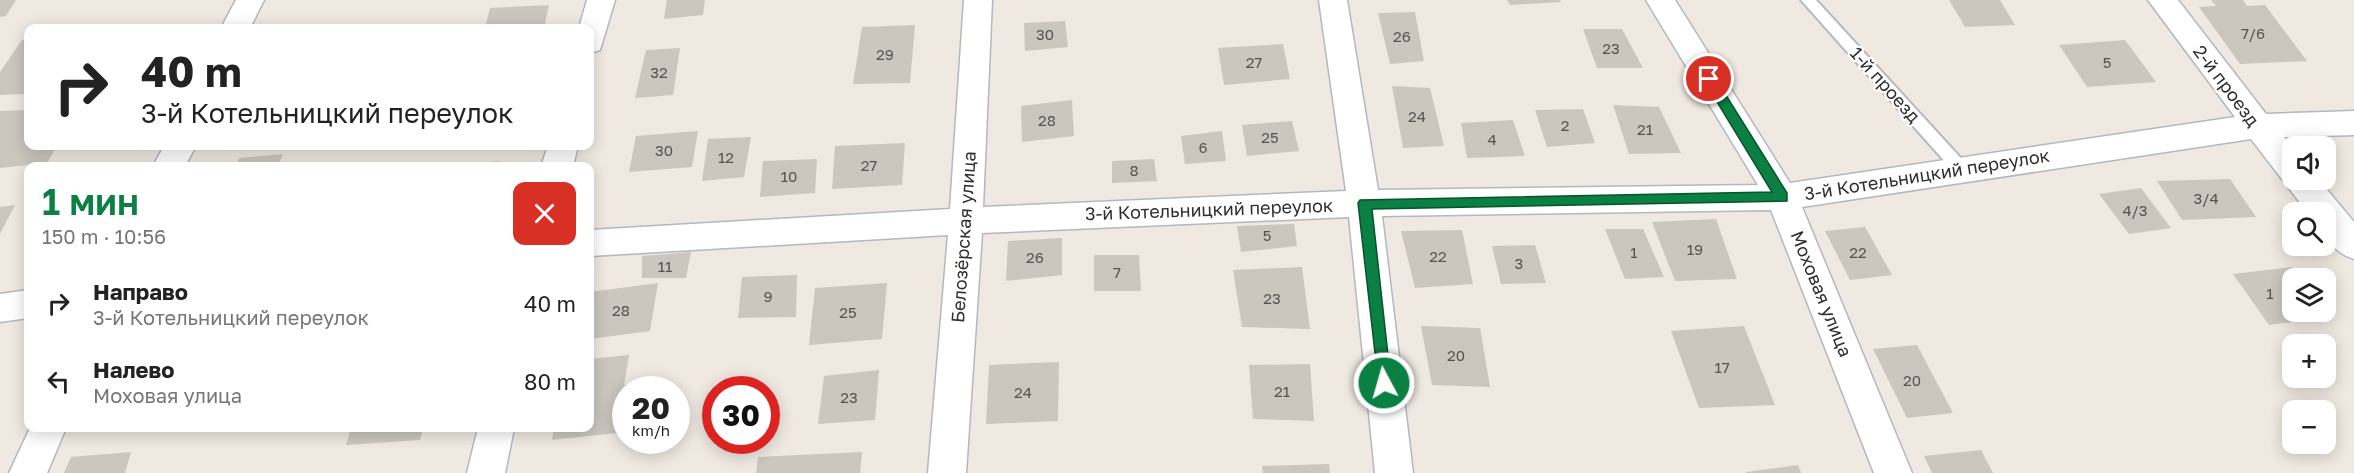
<!DOCTYPE html>
<html lang="ru">
<head>
<meta charset="utf-8">
<style>
  :root { --surface:#fff; --page:#f2f2f2; --text:#222; --muted:#767676; --accent:#0b8043 }
  body { margin:0; font-family:"Golos Text",sans-serif; background:var(--page); color:var(--text); height:100vh; display:flex; flex-direction:column; font-size:22px; white-space:nowrap }
  * { box-sizing:border-box; margin:0 }
  p { font-size:20px; color:var(--muted) }
  .icon { flex:none; width:33px; height:33px; fill:none; stroke:currentColor; stroke-width:2; stroke-linecap:round; stroke-linejoin:round }
  .map { position:relative; flex:1; overflow:hidden }
  .sheet { position:absolute; left:24px; top:162px; width:570px; height:270px; display:flex; flex-direction:column; background:var(--surface); border-radius:12px; box-shadow:0 3px 15px #0003 }
  .sheet>* { flex:none }
  .guide { position:absolute; left:24px; top:24px; width:570px; height:126px; border-radius:12px; box-shadow:0 3px 15px #0003; background:#fff; color:var(--text); overflow:hidden }
  .tools { position:absolute; left:2282px; top:136px; display:grid; gap:12px }
  .tools a { display:grid; place-items:center; width:54px; height:54px; border-radius:12px; background:var(--surface); box-shadow:0 3px 15px #0003; font-size:30px }
  .speed { position:absolute; left:612px; top:376px; display:flex; gap:12px; font-size:30px; font-weight:700; text-align:center }
  .speed>* { display:grid; place-content:center; width:78px; height:78px; border-radius:50%; background:var(--surface); box-shadow:0 3px 15px #0003; line-height:1 }
  .speed small { font-size:15px; font-weight:400 }
  .speed .limit { border:9px solid #d22; background:#fff; color:#111 }
  .pin { position:absolute; display:grid; place-items:center; width:51px; height:51px; color:#fff; margin:-26px; border:3px solid #fff; border-radius:50%; box-shadow:0 2px 6px #0007 }
  .me { position:absolute; width:66px; margin:-33px; rotate:354deg; stroke-linejoin:round; filter:drop-shadow(0 0 4px #0008) }
  .turn { display:flex; align-items:center; gap:21px; height:126px; padding:0 18px; font-size:27px }
  .turn .icon { width:78px; height:78px; stroke-width:2.5 }
  .turn b { display:block; font-size:42px; line-height:51px }
  .round { display:grid; place-items:center; flex:none; width:63px; height:63px; border-radius:12px; background:var(--page) }
  .overview { display:flex; align-items:center; justify-content:space-between; height:102px; padding:0 18px }
  h1 { font-size:36px; font-weight:600; line-height:45px; color:var(--accent) }
  ul { padding:0; list-style:none }
  li { display:flex; align-items:center; gap:18px; height:78px; padding:0 18px }
  li div { flex:1 }
  li b { display:block; font-size:22px }
  li em { font-style:normal }
  .map>svg:first-child { display:block }
</style>
</head>
<body>
<div class="map">
<svg width="2354" height="473" viewBox="0 0 2354 473">
  <rect width="100%" height="100%" fill="#efe9e1"/>
  <path fill="#cbc7bf" d="M 0,0 L 16,0 L 6,16 L 0,17 Z
    M 667,0 L 705,0 L 703,15 L 664,19 Z
    M 1507,0 L 1560,0 L 1561,2 L 1510,5 Z
    M 1949,0 L 2000,0 L 2015,25 L 1965,27 Z
    M 2211,0 L 2243,0 L 2247,6 L 2265,5 L 2307,61 L 2240,64 L 2199,7 L 2216,6 Z
    M 549,5 L 544,28 L 485,28 L 490,8 Z
    M 1415,12 L 1424,61 L 1390,64 L 1378,13 Z
    M 1065,21 L 1068,47 L 1025,51 L 1024,23 Z
    M 915,25 L 910,83 L 853,84 L 862,27 Z
    M 1583,29 L 1622,29 L 1643,68 L 1597,68 Z
    M 22,40 L 28,40 L 28,94 L 0,95 L 0,72 Z
    M 2125,40 L 2156,82 L 2087,87 L 2059,45 Z
    M 1283,44 L 1290,79 L 1224,85 L 1218,48 Z
    M 680,48 L 673,95 L 635,98 L 646,50 Z
    M 1392,86 L 1430,88 L 1444,146 L 1403,148 Z
    M 1072,100 L 1074,136 L 1022,142 L 1021,106 Z
    M 1613,105 L 1659,107 L 1681,153 L 1629,154 Z
    M 1583,109 L 1595,143 L 1547,147 L 1535,110 Z
    M 28,110 L 28,146 L 57,146 L 47,163 L 0,168 L 0,111 Z
    M 1513,120 L 1525,156 L 1467,158 L 1461,123 Z
    M 1292,121 L 1299,151 L 1247,156 L 1242,125 Z
    M 698,131 L 692,167 L 629,172 L 636,136 Z
    M 1222,131 L 1226,161 L 1185,164 L 1181,136 Z
    M 751,137 L 744,177 L 702,181 L 708,139 Z
    M 905,143 L 902,185 L 832,189 L 835,146 Z
    M 283,154 L 278,166 L 236,166 L 239,158 Z
    M 817,159 L 815,193 L 760,197 L 763,161 Z
    M 1154,159 L 1157,181 L 1112,183 L 1112,161 Z
    M 500,161 L 499,166 L 460,166 L 460,165 Z
    M 2230,179 L 2256,217 L 2182,220 L 2157,181 Z
    M 2141,188 L 2171,228 L 2129,234 L 2099,194 Z
    M 15,205 L 0,234 L 0,207 Z
    M 1716,219 L 1737,279 L 1675,281 L 1652,222 Z
    M 1294,224 L 1297,246 L 1241,252 L 1237,226 Z
    M 1865,227 L 1892,275 L 1850,280 L 1825,231 Z
    M 1605,229 L 1643,229 L 1664,277 L 1625,279 Z
    M 1462,230 L 1473,284 L 1415,288 L 1401,231 Z
    M 1062,238 L 1062,275 L 1006,281 L 1008,241 Z
    M 1535,245 L 1546,283 L 1501,284 L 1492,246 Z
    M 691,252 L 686,278 L 642,278 L 642,256 Z
    M 1094,255 L 1139,255 L 1141,291 L 1094,291 Z
    M 1302,267 L 1310,329 L 1242,327 L 1233,270 Z
    M 2292,267 L 2301,279 L 2292,279 L 2292,312 L 2325,312 L 2325,310 L 2331,317 L 2269,325 L 2233,274 Z
    M 797,275 L 796,317 L 738,318 L 742,277 Z
    M 658,283 L 650,331 L 590,339 L 590,292 Z
    M 887,283 L 882,339 L 809,345 L 815,288 Z
    M 1421,326 L 1480,328 L 1490,387 L 1432,385 Z
    M 1744,326 L 1775,405 L 1699,408 L 1671,331 Z
    M 1917,345 L 1953,413 L 1907,418 L 1873,349 Z
    M 629,355 L 624,385 L 647,382 L 646,390 L 626,390 L 626,432 L 552,440 L 554,428 L 590,428 L 590,359 Z
    M 1059,362 L 1058,421 L 986,424 L 989,365 Z
    M 1310,364 L 1314,421 L 1253,419 L 1249,365 Z
    M 879,370 L 875,420 L 818,424 L 824,376 Z
    M 351,428 L 423,428 L 420,440 L 346,445 Z
    M 1981,450 L 1993,473 L 1932,473 L 1924,456 Z
    M 131,452 L 125,473 L 64,473 L 71,457 Z
    M 862,452 L 860,473 L 756,473 L 758,457 Z
    M 1329,464 L 1330,473 L 1263,473 L 1262,466 Z
    M 1798,465 L 1801,473 L 1746,473 L 1746,472 Z"/>
  <g fill="none" stroke-linecap="round" stroke-linejoin="round">
    <defs>
      <path id="lane" d="M 1801,0 L 1816,0 L 1968,166 L 1970,170 L 1968,174 L 1956,174 Z"/>
      <path id="street" d="M 236,0 L 264,0 L 250,28 L 221,28 Z
        M 587,0 L 615,0 L 600,50 L 590,53 L 590,28 L 579,28 Z
        M 964,0 L 992,0 L 983,207 L 1346,191 L 1319,0 L 1347,0 L 1378,190 L 1758,185 L 1646,0 L 1675,0 L 1790,183 L 2235,117 L 2148,0 L 2178,0 L 2266,114 L 2354,111 L 2354,135 L 2284,137 L 2292,147 L 2292,180 L 2319,180 L 2354,222 L 2354,259 C 2330,251 2325,236 2325,213 L 2308,213 L 2251,139 L 1802,207 L 1912,473 L 1874,473 L 1771,210 L 1382,216 L 1413,473 L 1375,473 L 1349,217 L 982,233 L 966,473 L 928,473 L 948,235 L 590,256 L 590,230 L 950,209 Z
        M 164,146 L 196,146 L 185,166 L 153,166 Z
        M 548,146 L 578,146 L 573,166 L 541,166 Z
        M 28,290 L 28,318 L 0,322 L 0,294 Z
        M 30,428 L 66,428 L 47,473 L 9,473 Z
        M 478,428 L 514,428 L 505,473 L 467,473 Z"/>
    </defs>
    <use href="#lane" stroke="#b4b7c1" stroke-width="4"/>
    <use href="#street" stroke="#b4b7c1" stroke-width="3"/>
    <use href="#lane" fill="#fff" fill-rule="evenodd"/>
    <use href="#street" fill="#fff" fill-rule="evenodd"/>
  </g>
  <path fill="#0b8043" stroke="#07532c" stroke-width="1.5" d="M 1709,74 L 1714,76 L 1787,193 L 1787,201 L 1372,209 L 1391,383 L 1389,388 L 1379,388 L 1358,203 L 1360,200 L 1772,192 L 1703,79 Z"/>
  <g text-anchor="middle" stroke-width="4.5" stroke-linejoin="round" paint-order="stroke">
    <g font-size="15" fill="#555452">
      <text x="2253" y="39">7/6</text>
      <text x="1045" y="40">30</text>
      <text x="1402" y="42">26</text>
      <text x="1611" y="54">23</text>
      <text x="885" y="60">29</text>
      <text x="1254" y="68">27</text>
      <text x="2107" y="68">5</text>
      <text x="659" y="78">32</text>
      <text x="1417" y="122">24</text>
      <text x="1047" y="126">28</text>
      <text x="1565" y="131">2</text>
      <text x="1645" y="135">21</text>
      <text x="1270" y="143">25</text>
      <text x="1492" y="145">4</text>
      <text x="1203" y="153">6</text>
      <text x="664" y="156">30</text>
      <text x="726" y="163">12</text>
      <text x="869" y="171">27</text>
      <text x="1134" y="176">8</text>
      <text x="789" y="182">10</text>
      <text x="2206" y="204">3/4</text>
      <text x="2135" y="216">4/3</text>
      <text x="1267" y="241">5</text>
      <text x="1695" y="255">19</text>
      <text x="1634" y="258">1</text>
      <text x="1858" y="258">22</text>
      <text x="1438" y="262">22</text>
      <text x="1035" y="263">26</text>
      <text x="1519" y="269">3</text>
      <text x="665" y="272">11</text>
      <text x="1117" y="278">7</text>
      <text x="2270" y="299">1</text>
      <text x="768" y="302">9</text>
      <text x="1272" y="304">23</text>
      <text x="621" y="316">28</text>
      <text x="848" y="318">25</text>
      <text x="1456" y="361">20</text>
      <text x="1722" y="373">17</text>
      <text x="1912" y="386">20</text>
      <text x="1282" y="397">21</text>
      <text x="1023" y="398">24</text>
      <text x="849" y="403">23</text>
    </g>
    <g font-size="18" fill="#2e2e2e" stroke="#fff">
      <text transform="translate(1885 85) rotate(48)" y="6">1-й проезд</text>
      <text transform="translate(2226 86) rotate(53)" y="6">2-й проезд</text>
      <text transform="translate(1927 175) rotate(-9)" y="6">3-й Котельницкий переулок</text>
      <text transform="translate(1209 210) rotate(-2)" y="6">3-й Котельницкий переулок</text>
      <text transform="translate(964 237) rotate(-86)" y="6">Белозёрская улица</text>
      <text transform="translate(1821 294) rotate(68)" y="6">Моховая улица</text>
    </g>
  </g>
</svg>
<div class="tools">
<a><svg class="icon" aria-label="sound" viewBox="0 0 24 24"><path d="M4 9h4l5-4v14l-5-4H4zM17 9q2 3 0 6"/></svg></a>
<a><svg class="icon" aria-label="search" viewBox="0 0 24 24"><circle cx="10" cy="10" r="6"/><path d="M15 15l6 6"/></svg></a>
<a><svg class="icon" aria-label="layers" viewBox="0 0 24 24"><path d="M12 4l9 5-9 5-9-5zM3 14l9 5 9-5"/></svg></a>
<a>+</a>
<a>−</a>
</div>
<div class="speed"><div>20<small>km/h</small></div><div class="limit">30</div></div>
<div class="pin" style="left:1709px;top:79px;background:#d93025"><svg class="icon" aria-label="arrive" viewBox="0 0 24 24"><path d="M6 21V4h12l-3 4 3 4H6"/></svg></div>
<svg class="me" style="left:1384px;top:383px" viewBox="-20 -20 40 40"><circle r="17" fill="#0b8043" stroke="#fff" stroke-width="3"/><path d="M0-11L8 9 0 5-8 9z" fill="#fff"/></svg>
<div class="guide">
<div class="turn"><svg class="icon" aria-label="right" viewBox="0 0 24 24"><path d="M7 20v-9h11M14 6l5 5-5 5"/></svg><div><b>40 m</b>3-й Котельницкий переулок</div></div>
</div>
<section class="sheet">
<div class="overview"><div><h1>1 мин</h1><p>150 m · 10:56</p></div><a class="round" style="background:#d93025;color:#fff"><svg class="icon" aria-label="close" viewBox="0 0 24 24"><path d="M6 6l12 12M18 6L6 18"/></svg></a></div>
<ul>
<li><svg class="icon" aria-label="right" viewBox="0 0 24 24"><path d="M7 20v-9h11M14 6l5 5-5 5"/></svg><div><b>Направо</b><p>3-й Котельницкий переулок</p></div><em>40 m</em></li>
<li><svg class="icon" aria-label="left" viewBox="0 0 24 24"><path d="M17 20v-9H6M10 6l-5 5 5 5"/></svg><div><b>Налево</b><p>Моховая улица</p></div><em>80 m</em></li>
</ul>
</section>
</div>
</body>
</html>
